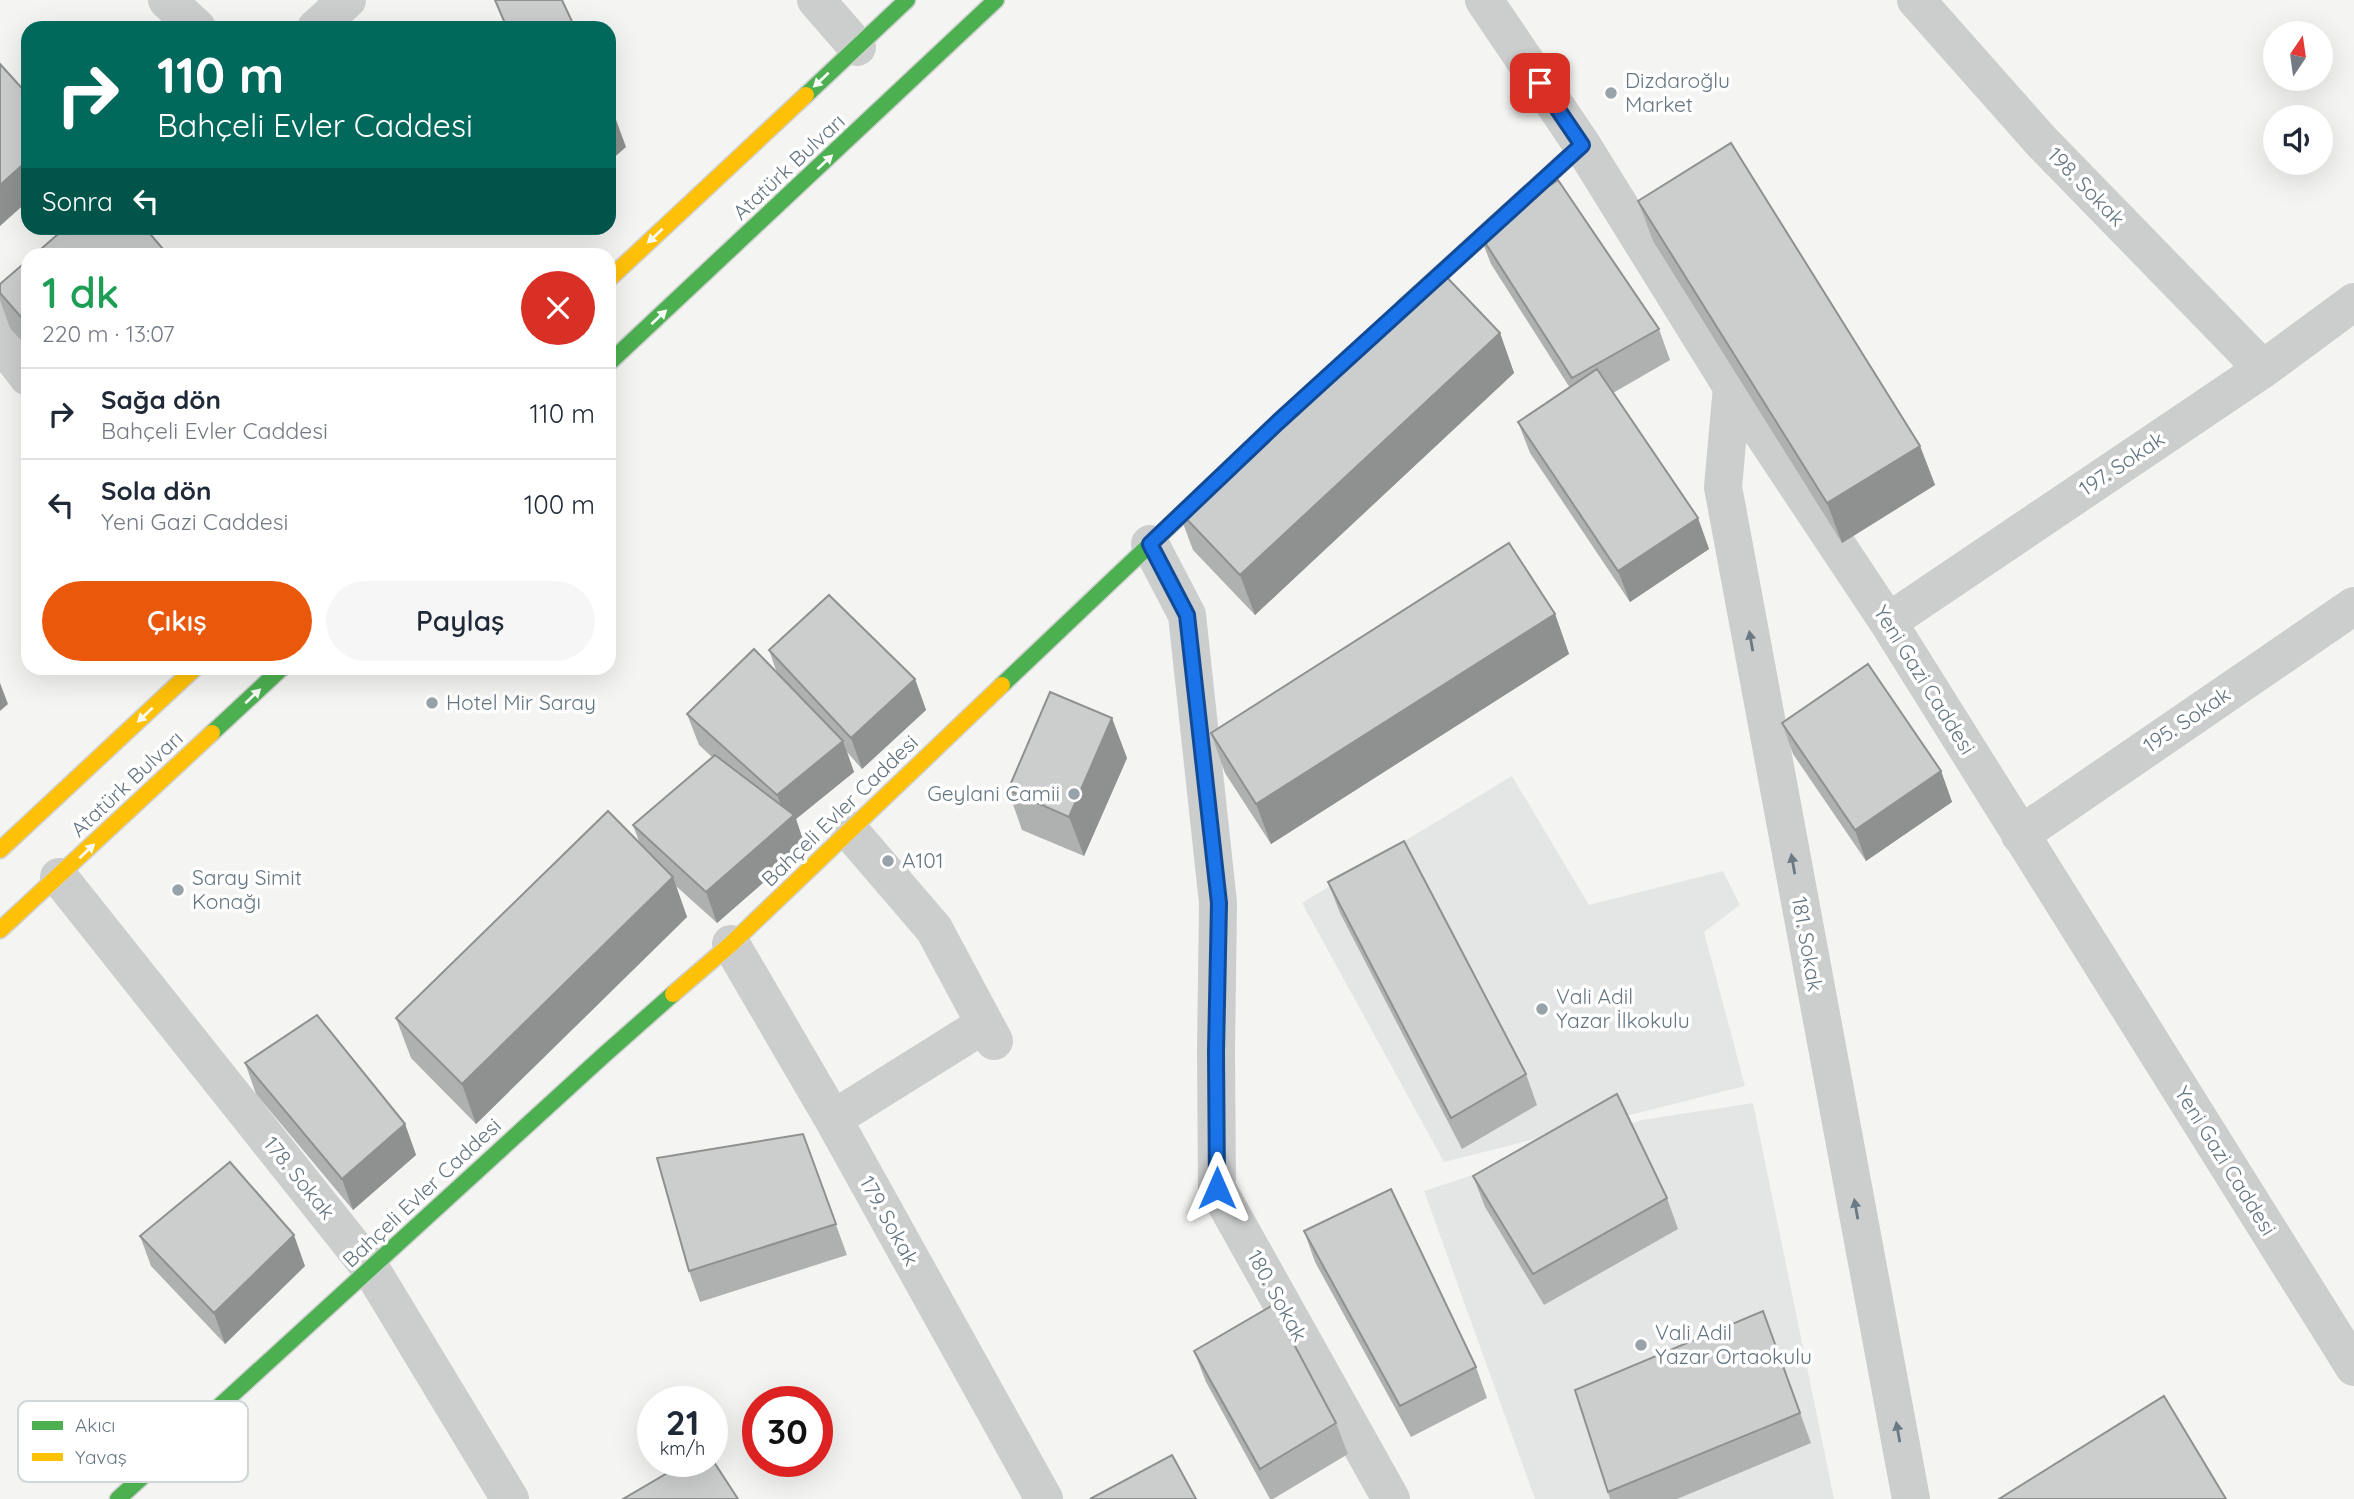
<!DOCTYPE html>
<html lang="tr">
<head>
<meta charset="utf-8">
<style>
  :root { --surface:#fff; --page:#f6f6f7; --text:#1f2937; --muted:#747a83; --line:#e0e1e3; --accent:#ea580c }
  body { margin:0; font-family:Quicksand,sans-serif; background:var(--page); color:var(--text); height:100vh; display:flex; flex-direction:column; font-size:26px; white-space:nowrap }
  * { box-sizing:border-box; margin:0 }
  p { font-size:23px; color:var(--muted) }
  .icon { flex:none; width:38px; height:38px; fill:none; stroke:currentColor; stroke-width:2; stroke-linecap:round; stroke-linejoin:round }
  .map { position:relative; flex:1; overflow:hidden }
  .details { position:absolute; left:21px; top:248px; width:595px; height:427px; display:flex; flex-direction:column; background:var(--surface); border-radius:21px; box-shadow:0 7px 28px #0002 }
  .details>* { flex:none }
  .banner { position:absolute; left:21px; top:21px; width:595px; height:214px; border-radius:21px; box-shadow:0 7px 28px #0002; background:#00695c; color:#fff; overflow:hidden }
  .needle { width:46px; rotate:13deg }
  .fabs { position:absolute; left:2263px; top:21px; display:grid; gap:14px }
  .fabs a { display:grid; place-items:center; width:70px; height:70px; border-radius:50%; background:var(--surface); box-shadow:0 7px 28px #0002; font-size:35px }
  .speed { position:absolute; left:637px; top:1386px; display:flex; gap:14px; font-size:35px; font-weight:700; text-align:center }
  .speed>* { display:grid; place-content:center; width:91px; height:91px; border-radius:50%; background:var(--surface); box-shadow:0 7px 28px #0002; line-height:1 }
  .speed small { font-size:18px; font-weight:400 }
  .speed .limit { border:10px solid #d22; background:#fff; color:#111 }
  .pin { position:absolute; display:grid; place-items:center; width:60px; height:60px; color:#fff; margin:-30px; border-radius:14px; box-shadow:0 4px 10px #0006 }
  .me { position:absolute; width:77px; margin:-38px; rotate:0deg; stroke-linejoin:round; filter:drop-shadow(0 0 5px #0008) }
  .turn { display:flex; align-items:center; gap:24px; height:147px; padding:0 21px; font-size:32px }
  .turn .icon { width:91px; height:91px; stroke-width:2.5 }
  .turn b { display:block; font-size:49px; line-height:60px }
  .then { display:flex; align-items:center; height:66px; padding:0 21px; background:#0003; gap:14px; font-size:26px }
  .round { display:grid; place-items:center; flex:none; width:74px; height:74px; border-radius:37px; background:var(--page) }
  .headline { display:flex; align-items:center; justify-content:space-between; height:119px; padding:0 21px }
  h1 { font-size:42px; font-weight:600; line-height:52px; color:#1e9e55 }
  .primary-button { display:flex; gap:14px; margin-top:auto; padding:14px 21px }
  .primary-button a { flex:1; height:80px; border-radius:42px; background:var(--accent); color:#fff; font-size:28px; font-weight:600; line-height:80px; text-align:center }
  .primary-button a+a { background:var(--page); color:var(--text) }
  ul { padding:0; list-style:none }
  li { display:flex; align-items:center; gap:21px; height:91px; padding:0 21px; border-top:2px solid var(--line) }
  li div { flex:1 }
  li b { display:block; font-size:26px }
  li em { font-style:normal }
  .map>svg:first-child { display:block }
</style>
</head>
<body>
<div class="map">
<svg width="2354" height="1499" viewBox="0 0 2354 1499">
  <rect width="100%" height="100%" fill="#f4f4f2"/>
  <path fill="#e4e5e5" d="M 1512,776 L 1589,905 L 1723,871 L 1740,905 L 1704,932 L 1745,1086 L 1444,1162 L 1302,903 Z
    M 1753,1103 L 1834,1499 L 1535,1499 L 1424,1191 L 1642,1120 Z"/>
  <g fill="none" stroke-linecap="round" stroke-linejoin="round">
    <defs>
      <path id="fast" d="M 806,95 L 907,0
        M 1403,308 L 1582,145
        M 609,363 L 996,0
        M 1002,685 L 1218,480
        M 212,733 L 282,668
        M 118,1499 L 604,1055 L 673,994"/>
      <path id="slow" d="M 609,279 L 806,95
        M 0,850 L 195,668
        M 0,930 L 212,733
        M 673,994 L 731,944 L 1002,685"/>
    </defs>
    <use href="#fast" stroke="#d0d0d0" stroke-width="19"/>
    <use href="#slow" stroke="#d0d0d0" stroke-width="19"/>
    <path stroke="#cccdcd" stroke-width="38" d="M 167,0 L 197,28
      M 816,0 L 857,47
      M 1484,0 L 1582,145 L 1732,387 L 1888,622 L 2354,1367
      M 1916,0 L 2041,141 L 2263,369
      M 316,28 L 347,0
      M 0,313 L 28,288
      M 0,341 L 28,377
      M 1732,387 L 1723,487 L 1911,1499
      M 1150,544 L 1187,615 L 1218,903 L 1216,1052 L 1217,1188 L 1391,1499
      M 1888,622 L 2263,369 L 2354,302
      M 849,830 L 934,929 L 994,1041
      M 2020,835 L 2354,606
      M 59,877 L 371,1269 L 510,1499
      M 731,944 L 833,1119 L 1044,1499
      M 833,1119 L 985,1024"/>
    <use href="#fast" stroke="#4caf50" stroke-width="16"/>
    <use href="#slow" stroke="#ffc107" stroke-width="16"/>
  </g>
  <path fill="#afb1b0" d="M 495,0 L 562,0 L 575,28 L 506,28 Z
    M 1638,201 L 1920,446 L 1935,485 L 1842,543 L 1653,241 Z
    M 1479,233 L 1659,329 L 1670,360 L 1613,393 L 1698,518 L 1709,549 L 1630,602 L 1530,453 L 1518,422 L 1570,388 L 1491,264 Z
    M 28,260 L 28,348 L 10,328 L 0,300 L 0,284 Z
    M 1500,333 L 1514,373 L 1255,615 L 1193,550 L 1178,510 Z
    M 1555,614 L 1569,654 L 1271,844 L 1225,773 L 1211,733 Z
    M 769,650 L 915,679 L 926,710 L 862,769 L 847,752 L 854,772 L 796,819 L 805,846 L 717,923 L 676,886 L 687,917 L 476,1124 L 411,1058 L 396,1018 L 640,844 L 633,825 L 712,757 L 699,745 L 687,714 L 777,673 Z
    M 1782,723 L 1941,771 L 1952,802 L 1866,861 L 1793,754 Z
    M 1127,758 L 1084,856 L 1022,830 L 1008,790 Z
    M 1328,882 L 1526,1074 L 1537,1105 L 1462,1149 L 1340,913 Z
    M 245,1063 L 405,1124 L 416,1155 L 353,1210 L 256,1094 Z
    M 803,1134 L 847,1255 L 700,1302 L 689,1271 Z
    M 1473,1176 L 1667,1198 L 1678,1229 L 1544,1305 L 1485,1207 Z
    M 1304,1231 L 1476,1367 L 1487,1398 L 1411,1437 L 1315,1262 Z
    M 140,1236 L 305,1266 L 225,1344 L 151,1266 Z
    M 1763,1311 L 1811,1443 L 1677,1499 L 1610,1499 L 1575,1390 Z
    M 1194,1351 L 1336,1423 L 1348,1454 L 1273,1499 L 1270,1499 L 1206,1382 Z"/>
  <path fill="#8f9090" d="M 615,117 L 626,147 L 609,162 L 609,122 Z
    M 28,160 L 28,201 L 0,226 L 0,185 Z
    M 1500,333 L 1514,373 L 1255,615 L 1240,575 Z
    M 1920,446 L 1935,485 L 1842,543 L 1827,503 Z
    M 1698,518 L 1709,549 L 1630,602 L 1618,571 Z
    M 1555,614 L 1569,654 L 1271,844 L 1256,804 Z
    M 915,679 L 926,710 L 862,769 L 851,738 Z
    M 0,683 L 8,704 L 0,711 Z
    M 1112,718 L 1127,758 L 1084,856 L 1069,817 Z
    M 843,741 L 854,772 L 796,819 L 805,846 L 717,923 L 706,892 L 787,821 L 777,795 Z
    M 1941,771 L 1952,802 L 1866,861 L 1855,830 Z
    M 673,877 L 687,917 L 476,1124 L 462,1084 Z
    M 405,1124 L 416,1155 L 353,1210 L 342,1179 Z
    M 294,1235 L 305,1266 L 225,1344 L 214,1313 Z"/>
  <path fill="#cccecd" stroke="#8f9090" stroke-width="2" d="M 495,0 L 562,0 L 575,28 L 507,28 Z
    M 0,64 L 28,95 L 28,160 L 0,185 Z
    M 609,103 L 615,117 L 609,122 Z
    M 1731,143 L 1920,446 L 1827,503 L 1638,201 Z
    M 1558,180 L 1659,329 L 1572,378 L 1479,233 Z
    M 65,228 L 145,228 L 169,256 L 33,256 Z
    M 28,260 L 28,325 L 0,293 L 0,284 Z
    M 1438,268 L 1500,333 L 1240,575 L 1178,510 Z
    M 1597,369 L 1698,518 L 1618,571 L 1518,422 Z
    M 1509,543 L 1555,614 L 1256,804 L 1211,733 Z
    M 829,595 L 915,679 L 851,738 L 769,650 Z
    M 754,649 L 843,741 L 777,795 L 687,714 Z
    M 1868,664 L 1941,771 L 1855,830 L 1782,723 Z
    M 1050,692 L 1112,718 L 1069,817 L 1008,790 Z
    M 715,755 L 794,815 L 706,892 L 633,825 Z
    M 608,811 L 673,877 L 462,1084 L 396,1018 Z
    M 1404,841 L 1526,1074 L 1451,1118 L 1328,882 Z
    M 317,1015 L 405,1124 L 342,1179 L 245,1063 Z
    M 1617,1094 L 1667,1198 L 1533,1274 L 1473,1176 Z
    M 803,1134 L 836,1224 L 689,1271 L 657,1158 Z
    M 230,1162 L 294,1235 L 214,1313 L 140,1236 Z
    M 1391,1189 L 1476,1367 L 1400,1406 L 1304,1231 Z
    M 1273,1305 L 1336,1423 L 1260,1469 L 1194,1351 Z
    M 1763,1311 L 1800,1413 L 1608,1492 L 1575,1390 Z
    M 2164,1396 L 2226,1499 L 1999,1499 Z
    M 1172,1455 L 1196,1499 L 1090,1499 Z
    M 712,1459 L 738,1499 L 623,1499 L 688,1461 L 712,1461 Z"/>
  <defs><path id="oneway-solid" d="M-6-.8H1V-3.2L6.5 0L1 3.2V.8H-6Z" transform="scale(1.75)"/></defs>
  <g fill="#f6fbf6">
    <use href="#oneway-solid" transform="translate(821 80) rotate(137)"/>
    <use href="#oneway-solid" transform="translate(825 162) rotate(-43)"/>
    <use href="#oneway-solid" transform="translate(655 236) rotate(137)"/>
    <use href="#oneway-solid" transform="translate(659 317) rotate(-43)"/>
    <use href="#oneway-solid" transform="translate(253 696) rotate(-43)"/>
    <use href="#oneway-solid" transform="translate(145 715) rotate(137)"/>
    <use href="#oneway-solid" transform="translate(87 851) rotate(-43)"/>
  </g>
  <g fill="#6a7a85">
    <use href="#oneway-solid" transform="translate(1751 641) rotate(-100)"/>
    <use href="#oneway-solid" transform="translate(1793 864) rotate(-100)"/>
    <use href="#oneway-solid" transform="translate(1856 1209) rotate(-100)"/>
    <use href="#oneway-solid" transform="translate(1898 1432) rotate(-100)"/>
  </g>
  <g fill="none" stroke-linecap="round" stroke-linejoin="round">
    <defs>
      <path id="route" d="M 1217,1188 L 1216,1052 L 1219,903 L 1187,615 L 1150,544 L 1278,422 L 1582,145 L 1540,83"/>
    </defs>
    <use href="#route" stroke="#114b97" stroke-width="18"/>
    <use href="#route" stroke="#1a73e8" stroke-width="12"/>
  </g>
  <g fill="#97a2a9" stroke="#fff" stroke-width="2.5">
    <circle cx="1611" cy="93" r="7"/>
    <circle cx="432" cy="703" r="7"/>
    <circle cx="1074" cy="794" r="7"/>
    <circle cx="888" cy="861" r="7"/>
    <circle cx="178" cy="890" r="7"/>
    <circle cx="1542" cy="1009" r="7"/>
    <circle cx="1641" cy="1345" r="7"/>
  </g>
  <g text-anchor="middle" stroke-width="7" stroke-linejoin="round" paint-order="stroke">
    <g font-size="21" fill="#657681" stroke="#fff" text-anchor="start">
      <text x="1625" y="88">Dizdaroğlu<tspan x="1625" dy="24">Market</tspan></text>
      <text x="446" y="710">Hotel Mir Saray</text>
      <text x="1060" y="801" text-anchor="end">Geylani Camii</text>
      <text x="902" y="868">A101</text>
      <text x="192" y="885">Saray Simit<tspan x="192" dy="24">Konağı</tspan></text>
      <text x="1556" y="1004">Vali Adil<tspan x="1556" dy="24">Yazar İlkokulu</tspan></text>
      <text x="1655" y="1340">Vali Adil<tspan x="1655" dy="24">Yazar Ortaokulu</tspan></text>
    </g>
    <g font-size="21" fill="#657681" stroke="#fff">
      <text transform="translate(789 167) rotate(-43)" y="7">Atatürk Bulvarı</text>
      <text transform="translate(2086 187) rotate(46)" y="7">198. Sokak</text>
      <text transform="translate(2122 464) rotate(-34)" y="7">197. Sokak</text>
      <text transform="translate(1924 680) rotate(58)" y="7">Yeni Gazi Caddesi</text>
      <text transform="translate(2187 720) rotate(-34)" y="7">195. Sokak</text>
      <text transform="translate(127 784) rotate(-43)" y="7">Atatürk Bulvarı</text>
      <text transform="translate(840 811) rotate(-44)" y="7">Bahçeli Evler Caddesi</text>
      <text transform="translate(1807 944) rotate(80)" y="7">181. Sokak</text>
      <text transform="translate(2225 1161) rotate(58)" y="7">Yeni Gazi Caddesi</text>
      <text transform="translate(299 1178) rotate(51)" y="7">178. Sokak</text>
      <text transform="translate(422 1193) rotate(-43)" y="7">Bahçeli Evler Caddesi</text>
      <text transform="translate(889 1221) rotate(61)" y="7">179. Sokak</text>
      <text transform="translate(1277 1296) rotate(61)" y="7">180. Sokak</text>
    </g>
  </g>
  <rect x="18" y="1401" width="230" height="81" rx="10" fill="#fff" stroke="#d1d6d9" stroke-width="2"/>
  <rect x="32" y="1421" width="31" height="9" fill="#4caf50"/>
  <rect x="32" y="1453" width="31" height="8" fill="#ffc107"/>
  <g font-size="19" fill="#657681">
    <text x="75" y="1432">Akıcı</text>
    <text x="75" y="1464">Yavaş</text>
  </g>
</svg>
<div class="fabs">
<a><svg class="needle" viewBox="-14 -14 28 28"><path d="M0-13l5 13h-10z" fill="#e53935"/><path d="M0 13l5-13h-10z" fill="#747a83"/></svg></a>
<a><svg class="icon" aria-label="sound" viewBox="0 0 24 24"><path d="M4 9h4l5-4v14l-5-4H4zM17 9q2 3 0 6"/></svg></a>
</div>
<div class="speed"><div>21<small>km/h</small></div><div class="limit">30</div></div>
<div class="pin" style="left:1540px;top:83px;background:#d93025"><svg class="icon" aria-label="arrive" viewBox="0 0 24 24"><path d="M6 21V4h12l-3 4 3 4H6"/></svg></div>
<svg class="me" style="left:1217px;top:1188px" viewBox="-20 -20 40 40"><path d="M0-17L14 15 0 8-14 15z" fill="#1a73e8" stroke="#fff" stroke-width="4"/></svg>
<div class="banner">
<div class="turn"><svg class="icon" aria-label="right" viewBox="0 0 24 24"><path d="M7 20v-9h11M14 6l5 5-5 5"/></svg><div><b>110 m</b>Bahçeli Evler Caddesi</div></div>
<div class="then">Sonra<svg class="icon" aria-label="left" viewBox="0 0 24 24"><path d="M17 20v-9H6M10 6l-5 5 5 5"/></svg></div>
</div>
<section class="details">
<div class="headline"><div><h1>1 dk</h1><p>220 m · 13:07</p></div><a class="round" style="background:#d93025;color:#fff"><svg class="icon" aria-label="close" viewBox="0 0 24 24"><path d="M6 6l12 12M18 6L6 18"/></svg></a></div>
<ul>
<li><svg class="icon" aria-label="right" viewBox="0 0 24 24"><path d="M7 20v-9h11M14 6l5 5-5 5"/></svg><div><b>Sağa dön</b><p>Bahçeli Evler Caddesi</p></div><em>110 m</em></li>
<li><svg class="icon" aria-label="left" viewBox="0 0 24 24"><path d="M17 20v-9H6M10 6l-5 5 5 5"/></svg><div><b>Sola dön</b><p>Yeni Gazi Caddesi</p></div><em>100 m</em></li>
</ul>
<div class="primary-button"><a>Çıkış</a><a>Paylaş</a></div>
</section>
</div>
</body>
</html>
